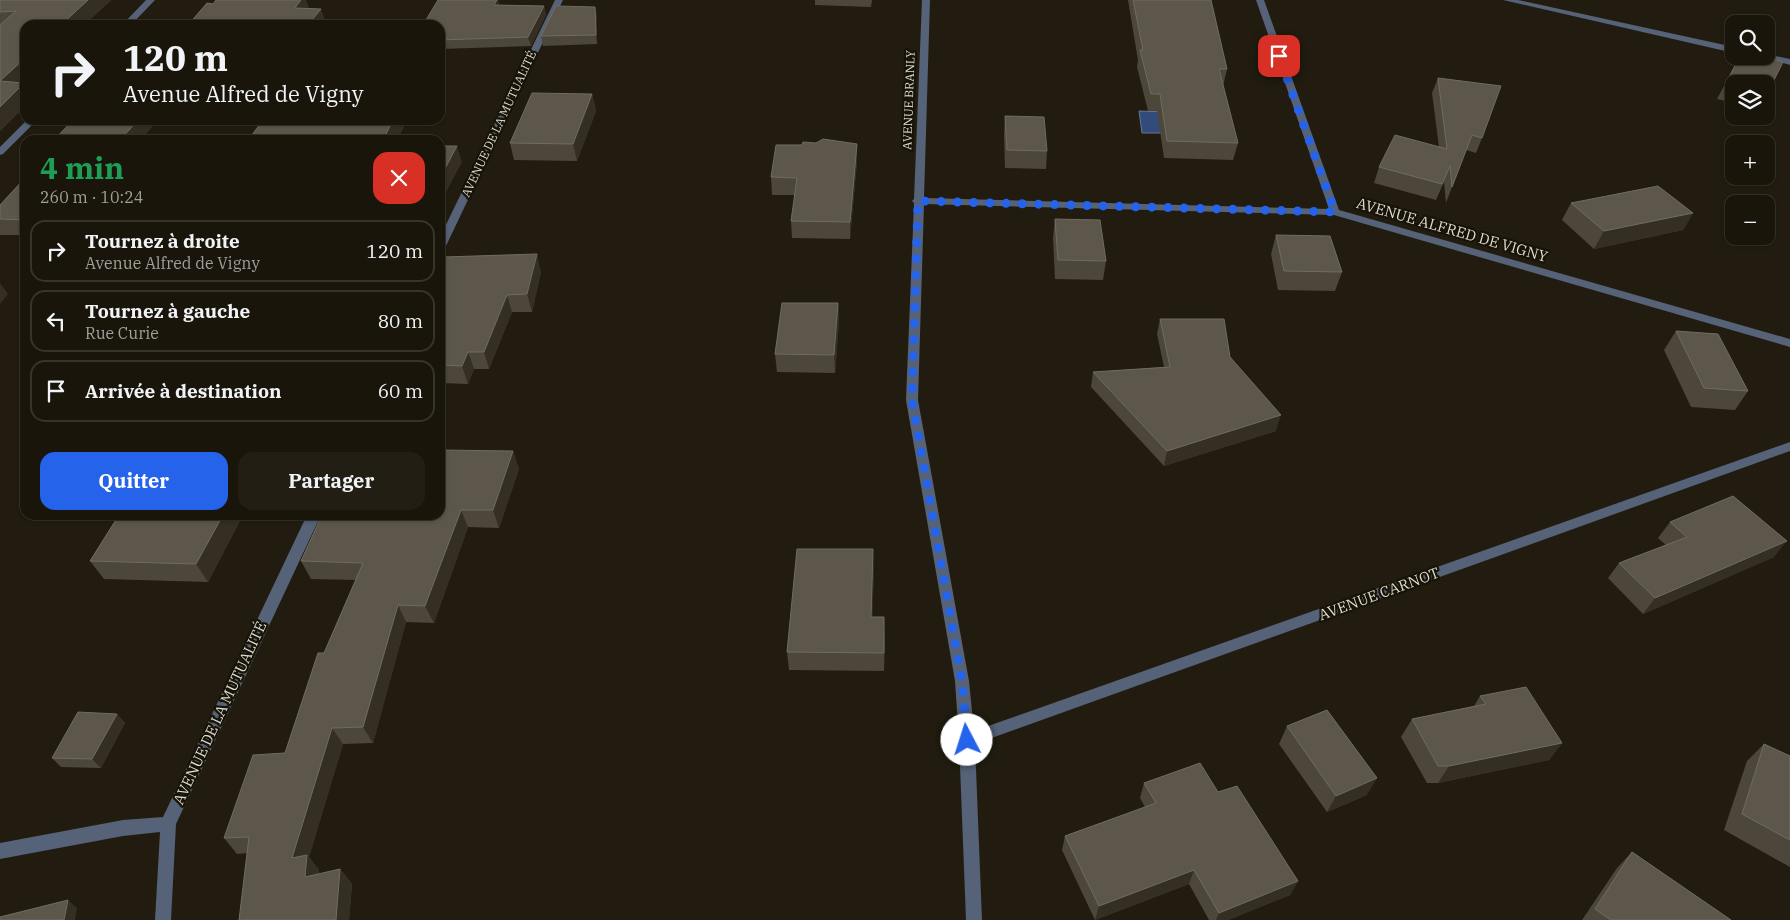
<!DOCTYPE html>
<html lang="fr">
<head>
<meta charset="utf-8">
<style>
  :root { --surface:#19150b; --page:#221e14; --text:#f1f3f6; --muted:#9f9f9d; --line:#37342c; --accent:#2563eb }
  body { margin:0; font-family:"IBM Plex Serif",serif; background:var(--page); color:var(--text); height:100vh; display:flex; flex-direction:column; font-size:19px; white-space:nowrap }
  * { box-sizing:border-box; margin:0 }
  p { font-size:16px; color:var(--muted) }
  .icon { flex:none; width:28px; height:28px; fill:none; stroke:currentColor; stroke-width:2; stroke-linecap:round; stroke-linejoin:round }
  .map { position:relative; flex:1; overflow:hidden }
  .drawer { position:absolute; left:20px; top:135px; width:425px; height:385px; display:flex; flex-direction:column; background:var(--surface); border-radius:15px; box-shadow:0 1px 4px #0004,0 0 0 1px var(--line) }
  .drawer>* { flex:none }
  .top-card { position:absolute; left:20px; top:20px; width:425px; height:105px; border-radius:15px; box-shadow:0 1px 4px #0004,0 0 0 1px var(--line); background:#19150b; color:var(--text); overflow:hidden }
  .buttons { position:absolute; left:1725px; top:15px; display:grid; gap:10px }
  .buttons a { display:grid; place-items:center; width:50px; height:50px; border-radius:10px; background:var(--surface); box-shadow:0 1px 4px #0004,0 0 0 1px var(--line); font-size:25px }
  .pin { position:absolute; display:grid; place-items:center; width:42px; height:42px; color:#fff; margin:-21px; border-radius:10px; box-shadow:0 2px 8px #0006 }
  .me { position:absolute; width:55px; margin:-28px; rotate:355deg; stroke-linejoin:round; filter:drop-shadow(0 0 4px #0008) }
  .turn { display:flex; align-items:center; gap:18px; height:105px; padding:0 20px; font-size:22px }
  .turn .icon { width:65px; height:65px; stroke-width:2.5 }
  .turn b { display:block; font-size:35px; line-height:42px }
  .round { display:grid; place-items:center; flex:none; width:52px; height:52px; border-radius:15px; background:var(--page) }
  .summary { display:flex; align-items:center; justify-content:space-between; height:85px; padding:0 20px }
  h1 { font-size:30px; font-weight:700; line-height:38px; color:#1e9e55 }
  .primary-button { display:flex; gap:10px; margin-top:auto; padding:10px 20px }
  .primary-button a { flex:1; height:58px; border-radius:15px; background:var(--accent); color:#fff; font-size:20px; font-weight:700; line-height:58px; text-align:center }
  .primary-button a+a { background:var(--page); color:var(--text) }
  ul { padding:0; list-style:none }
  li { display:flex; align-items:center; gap:15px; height:62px; margin:0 10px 8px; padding:0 10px; border:2px solid var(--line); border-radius:15px }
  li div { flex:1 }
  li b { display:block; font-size:19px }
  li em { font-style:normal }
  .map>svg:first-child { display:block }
</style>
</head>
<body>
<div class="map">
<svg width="1790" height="920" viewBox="0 0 1790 920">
  <rect width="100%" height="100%" fill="#211c0f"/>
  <path fill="#334b7a" stroke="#677795" d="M 1139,111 L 1167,112 L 1171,133 L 1142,133 Z"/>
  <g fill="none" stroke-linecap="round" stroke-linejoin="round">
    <path fill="#566278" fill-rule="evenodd" d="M 146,0 L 155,0 L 131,25 L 122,25 Z
      M 555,0 L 563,0 L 445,248 L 440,251 L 440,237 Z
      M 922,0 L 930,0 L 924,198 L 1329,209 L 1256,0 L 1264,0 L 1339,210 L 1790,339 L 1790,347 L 1334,215 L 924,204 L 918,400 L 969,681 L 974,731 L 1790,442 L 1790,451 L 975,744 L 982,920 L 966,920 L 959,740 L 955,681 L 906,400 L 914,203 L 912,201 L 914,199 Z
      M 1503,0 L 1518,0 L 1734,47 L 1734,53 Z
      M 1766,54 L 1790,59 L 1790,65 L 1759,56 L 1766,56 Z
      M 27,120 L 37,120 L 3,154 L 0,155 L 0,147 Z
      M 307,515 L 321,515 L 176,824 L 171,920 L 155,920 L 160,832 L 123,836 L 0,859 L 0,843 L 123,820 L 163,817 Z"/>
  </g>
  <path fill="#4c473a" d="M 0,0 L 111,0 L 84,25 L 25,25 L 25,81 L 23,83 L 25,84 L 25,106 L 0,131 Z
    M 498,0 L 499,5 L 544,6 L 546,15 L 531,46 L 440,49 L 440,25 Z
    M 815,0 L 872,0 L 871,7 L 815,5 Z
    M 1128,0 L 1211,0 L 1227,69 L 1223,86 L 1238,143 L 1233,160 L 1164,158 L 1157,111 L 1148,111 L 1137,67 L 1138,60 Z
    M 595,7 L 597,16 L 597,44 L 543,46 L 541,36 Z
    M 1740,56 L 1783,62 L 1766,95 L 1766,84 L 1734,84 L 1734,103 L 1717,99 Z
    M 1438,78 L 1482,138 L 1476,153 L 1466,150 L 1446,203 L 1444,182 L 1436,200 L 1374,183 L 1379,167 L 1439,147 L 1432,93 Z
    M 592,94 L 596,111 L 577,161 L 514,160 L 510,143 Z
    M 1005,116 L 1047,151 L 1046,169 L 1005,168 L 1004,135 Z
    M 407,120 L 397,140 L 254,140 L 252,135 Z
    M 857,144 L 857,161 L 850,239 L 792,238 L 791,221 L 795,195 L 772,195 L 771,177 L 802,145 Z
    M 25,178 L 25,235 L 0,235 L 0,205 Z
    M 1571,203 L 1693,213 L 1683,230 L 1594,249 L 1562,220 Z
    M 1055,219 L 1106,261 L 1103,280 L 1055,279 L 1053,238 Z
    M 1276,235 L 1342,272 L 1335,291 L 1278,290 L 1271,254 Z
    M 440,265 L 541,272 L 532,312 L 512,312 L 489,369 L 474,369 L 468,384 L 440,383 Z
    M 838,303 L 839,322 L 835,373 L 777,372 L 775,354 Z
    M 1160,319 L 1230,357 L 1276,431 L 1164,466 L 1091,387 L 1093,372 L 1164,367 L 1157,334 Z
    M 1676,331 L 1748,391 L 1735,410 L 1691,407 L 1664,350 Z
    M 513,451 L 519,469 L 499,528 L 468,527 L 434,623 L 406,622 L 373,743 L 343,744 L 309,857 L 319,870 L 319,874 L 340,869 L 352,884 L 349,920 L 239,920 L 247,853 L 237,854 L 224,838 L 285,753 L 324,653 L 356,580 L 311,579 L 301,561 L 321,516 L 321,515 L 440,515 Z
    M 119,515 L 306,515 L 304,517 L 243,515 L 208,582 L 104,579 L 90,561 Z
    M 1670,522 L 1774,557 L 1643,614 L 1608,578 L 1619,563 L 1666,545 L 1658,538 Z
    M 874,568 L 872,617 L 885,635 L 884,671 L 789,670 L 787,652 Z
    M 1480,696 L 1562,743 L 1549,760 L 1438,783 L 1427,783 L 1401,737 L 1412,719 L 1474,706 Z
    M 117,714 L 125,723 L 101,768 L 61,767 L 52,758 Z
    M 1287,726 L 1367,795 L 1327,812 L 1279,744 Z
    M 1764,744 L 1790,756 L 1790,867 L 1724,830 L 1747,761 Z
    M 1144,783 L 1218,792 L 1298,881 L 1290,895 L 1228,920 L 1209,920 L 1189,884 L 1095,920 L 1062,850 L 1065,836 L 1145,807 L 1140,798 Z
    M 1632,852 L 1731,920 L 1582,920 L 1617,868 Z"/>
  <path fill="#342f22" d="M 88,0 L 111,0 L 84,25 L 61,25 Z
    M 301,0 L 306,0 L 310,10 L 295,8 Z
    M 497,0 L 498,0 L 500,7 L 494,5 Z
    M 544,6 L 546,15 L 531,46 L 528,37 Z
    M 595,7 L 597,16 L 597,44 L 596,35 Z
    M 321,9 L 326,23 L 325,25 L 308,25 Z
    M 25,58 L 25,81 L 9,96 L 0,81 Z
    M 24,83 L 25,106 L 0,131 L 0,107 Z
    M 592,94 L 596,111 L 577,161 L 573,144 Z
    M 138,120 L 158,120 L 141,140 L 121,140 L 121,139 Z
    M 393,120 L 407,120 L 397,140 L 385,140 L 384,138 Z
    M 857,144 L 857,161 L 850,239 L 850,222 Z
    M 457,146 L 462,162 L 440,204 L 440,178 Z
    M 1693,213 L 1683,230 L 1594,249 L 1604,231 Z
    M 537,254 L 541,272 L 532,312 L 527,294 Z
    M 0,283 L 8,294 L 0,304 Z
    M 507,295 L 512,312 L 489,369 L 484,352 Z
    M 838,303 L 839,322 L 835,373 L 834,355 Z
    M 468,352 L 474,369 L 468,384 L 462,366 Z
    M 1281,415 L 1276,431 L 1164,466 L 1167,451 Z
    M 513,451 L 519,469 L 499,528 L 493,510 Z
    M 461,510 L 468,527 L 434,623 L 425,606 Z
    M 223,515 L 243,515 L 208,582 L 196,564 Z
    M 1787,541 L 1774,557 L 1643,614 L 1655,598 Z
    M 873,549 L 874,568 L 872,635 L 871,617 Z
    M 398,605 L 406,622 L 373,743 L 363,727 Z
    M 884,617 L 885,635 L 884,671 Z
    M 117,714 L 125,723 L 101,768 L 92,759 Z
    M 332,728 L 343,744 L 309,857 L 319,870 L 317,892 L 305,877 L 292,858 Z
    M 1562,743 L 1549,760 L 1438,783 L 1449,766 Z
    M 1377,778 L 1367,795 L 1327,812 L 1336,796 Z
    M 340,869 L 352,884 L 349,920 L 336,920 Z
    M 1194,870 L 1189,884 L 1095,920 L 1099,906 Z
    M 1298,881 L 1290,895 L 1228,920 L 1216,920 L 1219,913 Z
    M 68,900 L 77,908 L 75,920 L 64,920 Z"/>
  <path fill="#5c574a" stroke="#706c60" d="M 0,0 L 88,0 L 61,25 L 25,25 L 25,58 L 0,81 L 24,83 L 0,107 L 0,25 L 16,11 L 0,12 Z
    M 216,0 L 301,0 L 295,8 L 321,9 L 308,25 L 188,25 L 207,3 L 213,4 Z
    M 438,0 L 497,0 L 494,5 L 544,6 L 528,37 L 440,40 L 440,25 L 423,25 Z
    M 1133,0 L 1211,0 L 1227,69 L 1219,69 L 1238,143 L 1167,141 L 1160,94 L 1151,94 L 1140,50 L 1143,50 Z
    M 556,6 L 595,7 L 596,35 L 541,36 Z
    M 1740,56 L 1762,56 L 1783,62 L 1768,92 L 1766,92 L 1766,84 L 1738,84 L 1727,81 Z
    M 1438,78 L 1501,86 L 1482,138 L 1472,135 L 1452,187 L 1450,166 L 1442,184 L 1379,167 L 1395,135 L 1447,149 Z
    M 532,93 L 592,94 L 573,144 L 510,143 Z
    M 1005,116 L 1044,117 L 1047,151 L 1007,150 Z
    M 73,120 L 138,120 L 121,139 L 116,139 L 115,140 L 54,140 Z
    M 263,120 L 393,120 L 384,138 L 396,138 L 395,140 L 328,140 L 331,137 L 252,135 Z
    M 823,139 L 857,144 L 850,222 L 791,221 L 797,178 L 771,177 L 776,145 L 802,145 L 803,142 L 816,143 Z
    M 440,146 L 457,146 L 440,178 Z
    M 25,178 L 25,220 L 0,219 L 0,205 Z
    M 1658,186 L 1693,213 L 1604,231 L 1571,203 Z
    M 1055,219 L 1100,220 L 1106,261 L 1058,260 Z
    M 1276,235 L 1330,236 L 1342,272 L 1284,271 Z
    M 537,254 L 527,294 L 507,295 L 484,352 L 468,352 L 462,366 L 440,365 L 440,265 L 444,257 Z
    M 782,303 L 838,303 L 834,355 L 775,354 Z
    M 1160,319 L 1224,319 L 1230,357 L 1281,415 L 1167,451 L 1093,372 L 1170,367 Z
    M 1676,331 L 1718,334 L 1748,391 L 1704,388 Z
    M 440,450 L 513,451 L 493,510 L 461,510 L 425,606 L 398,605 L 363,727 L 332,728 L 292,858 L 307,855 L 305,877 L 340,869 L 336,920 L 239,920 L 249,837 L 224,838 L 253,755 L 285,753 L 318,653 L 324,653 L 363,563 L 301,561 L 322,515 L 440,515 Z
    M 1733,496 L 1787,541 L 1655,598 L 1619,563 L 1687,537 L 1670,522 Z
    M 119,515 L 223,515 L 196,564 L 90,561 Z
    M 797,549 L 873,549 L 871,617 L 884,617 L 884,653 L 787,652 Z
    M 1526,687 L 1562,743 L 1449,766 L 1438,766 L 1412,719 L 1486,704 L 1480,696 Z
    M 1327,710 L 1377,778 L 1336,796 L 1287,726 Z
    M 78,712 L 117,714 L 92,759 L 52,758 Z
    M 1764,744 L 1790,756 L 1790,840 L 1742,814 Z
    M 1200,763 L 1218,792 L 1237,786 L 1298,881 L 1219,913 L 1194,870 L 1099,906 L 1065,836 L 1156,803 L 1144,783 Z
    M 1632,852 L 1731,920 L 1611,920 L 1595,909 Z
    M 68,900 L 64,920 L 0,920 L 0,917 Z"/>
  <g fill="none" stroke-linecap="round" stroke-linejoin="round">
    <path stroke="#2563eb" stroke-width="9" stroke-dasharray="0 16.2" d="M 967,740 L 962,681 L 912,400 L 918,201 L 1335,212 L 1279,56"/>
  </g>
  <g text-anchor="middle" stroke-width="4.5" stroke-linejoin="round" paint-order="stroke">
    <g font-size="12" fill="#dfddd4" stroke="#171307">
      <text transform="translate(909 100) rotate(-88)" y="4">AVENUE BRANLY</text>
      <text transform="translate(499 124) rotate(-65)" y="4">AVENUE DE LA MUTUALITÉ</text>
    </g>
    <g font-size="15" fill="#dfddd4" stroke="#171307">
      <text transform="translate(1452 230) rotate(16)" y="5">AVENUE ALFRED DE VIGNY</text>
      <text transform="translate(1379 594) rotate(-20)" y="5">AVENUE CARNOT</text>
      <text transform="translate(220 713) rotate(-65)" y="5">AVENUE DE LA MUTUALITÉ</text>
    </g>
  </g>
</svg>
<div class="buttons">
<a><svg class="icon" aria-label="search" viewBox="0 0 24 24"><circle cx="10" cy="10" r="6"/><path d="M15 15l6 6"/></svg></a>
<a><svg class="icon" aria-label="layers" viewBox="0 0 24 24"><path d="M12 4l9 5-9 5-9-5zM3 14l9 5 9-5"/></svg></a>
<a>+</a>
<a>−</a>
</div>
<div class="pin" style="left:1279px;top:56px;background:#d93025"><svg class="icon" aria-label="arrive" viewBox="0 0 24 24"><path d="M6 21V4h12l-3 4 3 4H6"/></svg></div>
<svg class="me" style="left:967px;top:740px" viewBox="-20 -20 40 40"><circle r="19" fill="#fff"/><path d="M0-13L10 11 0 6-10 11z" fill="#2563eb"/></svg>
<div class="top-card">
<div class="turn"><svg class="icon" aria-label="right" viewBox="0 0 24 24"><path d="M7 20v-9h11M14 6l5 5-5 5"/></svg><div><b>120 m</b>Avenue Alfred de Vigny</div></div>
</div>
<section class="drawer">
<div class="summary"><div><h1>4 min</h1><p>260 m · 10:24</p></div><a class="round" style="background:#d93025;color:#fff"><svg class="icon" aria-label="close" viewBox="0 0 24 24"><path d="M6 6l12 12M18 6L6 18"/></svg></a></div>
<ul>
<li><svg class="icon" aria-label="right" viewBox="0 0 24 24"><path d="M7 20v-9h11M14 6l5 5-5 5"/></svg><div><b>Tournez à droite</b><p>Avenue Alfred de Vigny</p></div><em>120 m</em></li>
<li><svg class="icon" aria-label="left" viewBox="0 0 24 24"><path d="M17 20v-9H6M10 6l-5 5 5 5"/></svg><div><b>Tournez à gauche</b><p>Rue Curie</p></div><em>80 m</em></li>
<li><svg class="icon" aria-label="arrive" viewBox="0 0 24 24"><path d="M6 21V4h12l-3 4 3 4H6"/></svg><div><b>Arrivée à destination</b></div><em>60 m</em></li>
</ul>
<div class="primary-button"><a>Quitter</a><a>Partager</a></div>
</section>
</div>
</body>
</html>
